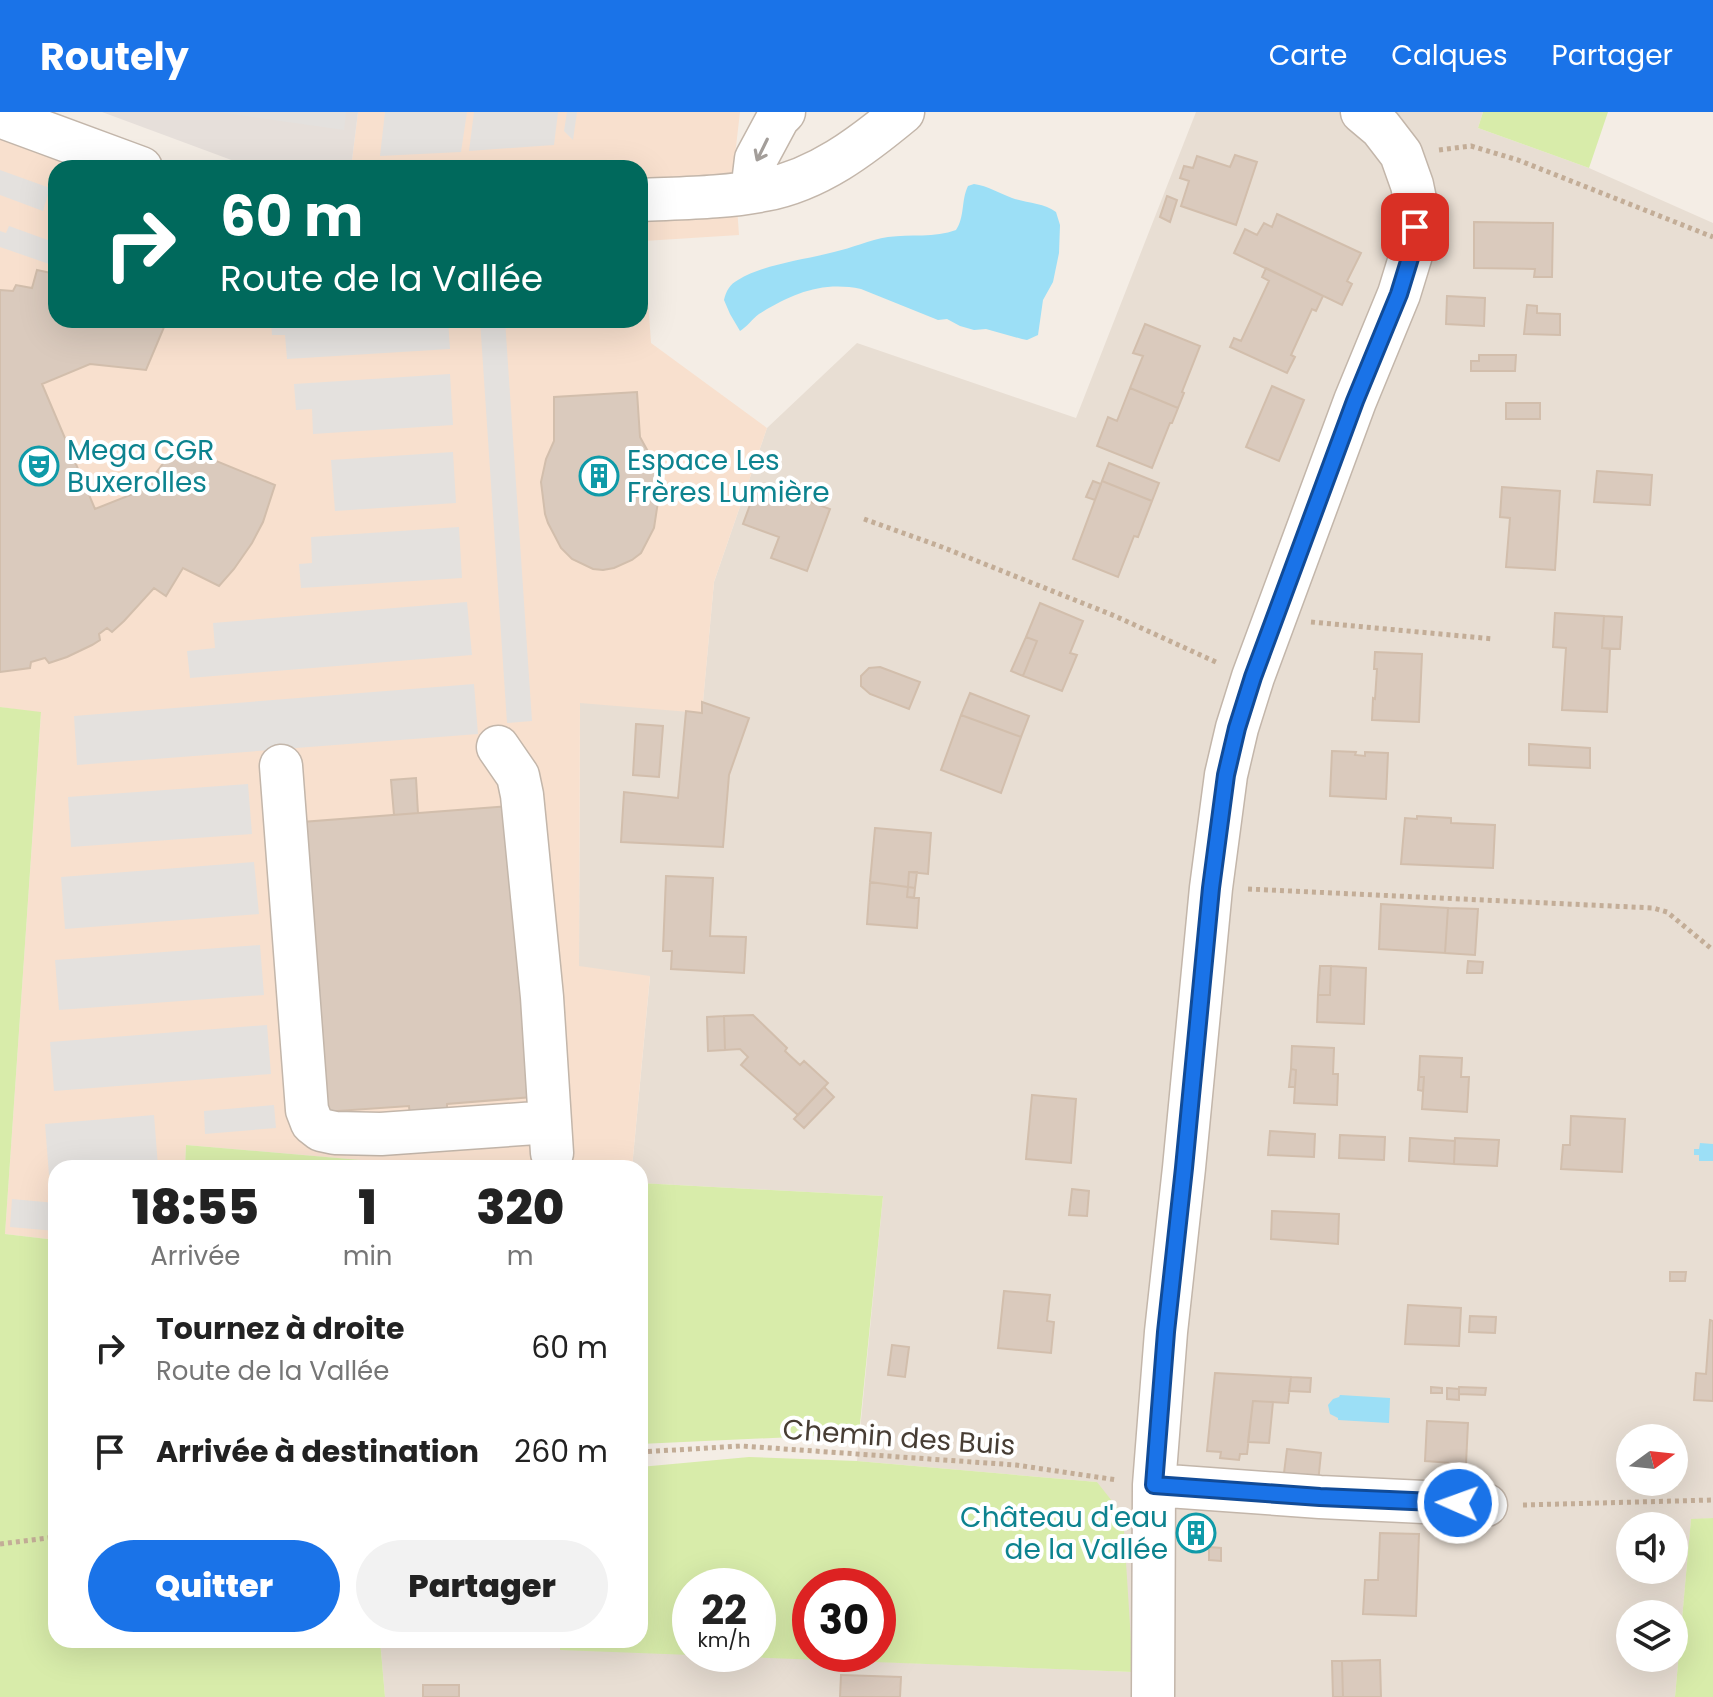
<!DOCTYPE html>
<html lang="fr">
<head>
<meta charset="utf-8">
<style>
  :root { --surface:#fff; --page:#f2f2f2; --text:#222; --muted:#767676; --accent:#1a73e8 }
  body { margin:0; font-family:Poppins,sans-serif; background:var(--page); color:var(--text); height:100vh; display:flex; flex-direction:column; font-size:30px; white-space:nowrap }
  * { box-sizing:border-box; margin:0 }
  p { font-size:26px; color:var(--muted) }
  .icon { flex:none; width:44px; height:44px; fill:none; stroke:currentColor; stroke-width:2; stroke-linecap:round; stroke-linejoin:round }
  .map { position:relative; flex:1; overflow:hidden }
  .panel { position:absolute; left:48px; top:1048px; width:600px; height:488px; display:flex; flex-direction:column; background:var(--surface); border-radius:24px; box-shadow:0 8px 32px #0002 }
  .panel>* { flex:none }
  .banner { position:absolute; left:48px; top:48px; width:600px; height:168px; border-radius:24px; box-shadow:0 8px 32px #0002; background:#00695c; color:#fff; overflow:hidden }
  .needle { width:52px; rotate:75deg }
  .tools { position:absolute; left:1616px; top:1312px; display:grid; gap:16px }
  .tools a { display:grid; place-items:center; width:72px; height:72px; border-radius:50%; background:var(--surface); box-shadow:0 8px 32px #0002; font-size:40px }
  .speed { position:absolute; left:672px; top:1456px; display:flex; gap:16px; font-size:40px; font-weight:700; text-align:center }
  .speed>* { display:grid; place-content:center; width:104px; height:104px; border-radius:50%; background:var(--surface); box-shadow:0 8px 32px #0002; line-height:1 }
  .speed small { font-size:20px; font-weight:400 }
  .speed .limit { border:12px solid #d22; background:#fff; color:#111 }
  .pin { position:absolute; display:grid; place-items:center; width:68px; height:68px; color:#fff; margin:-34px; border-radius:16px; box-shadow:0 4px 12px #0006 }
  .me { position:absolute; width:88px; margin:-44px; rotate:272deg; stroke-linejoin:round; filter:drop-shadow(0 0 6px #0008) }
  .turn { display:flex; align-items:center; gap:28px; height:168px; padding:0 40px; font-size:36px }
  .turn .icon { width:104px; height:104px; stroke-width:2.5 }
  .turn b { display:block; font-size:56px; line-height:68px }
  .eta { display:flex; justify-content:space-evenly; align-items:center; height:136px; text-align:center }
  .eta b { font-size:48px; font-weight:800; line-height:56px }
  .action { display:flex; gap:16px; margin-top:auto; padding:16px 40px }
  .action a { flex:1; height:92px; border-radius:48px; background:var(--accent); color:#fff; font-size:32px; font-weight:800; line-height:92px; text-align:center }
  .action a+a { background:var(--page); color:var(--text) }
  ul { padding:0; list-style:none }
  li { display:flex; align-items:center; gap:24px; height:104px; padding:0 40px }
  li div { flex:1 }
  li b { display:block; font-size:30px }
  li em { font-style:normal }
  header { display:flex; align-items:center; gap:48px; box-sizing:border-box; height:112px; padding:0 40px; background:var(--accent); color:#fff }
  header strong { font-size:38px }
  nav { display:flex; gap:44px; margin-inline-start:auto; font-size:28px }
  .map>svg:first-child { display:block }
</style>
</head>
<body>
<header>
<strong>Routely</strong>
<nav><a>Carte</a><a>Calques</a><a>Partager</a></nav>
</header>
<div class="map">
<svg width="1713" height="1585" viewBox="0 0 1713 1585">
  <rect width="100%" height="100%" fill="#f4ede5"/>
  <path fill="#e8ded3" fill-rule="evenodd" d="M 1196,0 L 1483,0 L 1478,16 L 1589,56 L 1713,111 L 1713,1406 L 1691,1408 L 1675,1585 L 385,1585 L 380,1528 L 560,1528 L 560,1537 L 1133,1560 L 1097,1370 L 857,1349 L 883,1084 L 640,1071 L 640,1056 L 632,1056 L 650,865 L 579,855 L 580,590 L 702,600 L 714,470 L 767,316 L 857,231 L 1076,306 ZM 1630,1326 L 1674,1326 L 1674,1370 L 1630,1370 ZM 1630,1414 L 1674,1414 L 1674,1458 L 1630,1458 ZM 1630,1502 L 1674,1502 L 1674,1546 L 1630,1546 Z"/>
  <path fill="#f8e0ce" d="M 358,0 L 740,0 L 734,52 L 739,123 L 644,129 L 651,231 L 767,316 L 714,470 L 702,601 L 580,591 L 579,854 L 650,864 L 632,1056 L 453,1056 L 186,1033 L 185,1056 L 56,1056 L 56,1128 L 5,1122 L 41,601 L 0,595 L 0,23 L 91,56 L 56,56 L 56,208 L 640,208 L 640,56 L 351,56 Z"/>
  <path fill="#e6dfda" d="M 102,0 L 358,0 L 351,56 L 253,56 Z"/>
  <path fill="#d8ecaa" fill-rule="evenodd" d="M 1483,0 L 1608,0 L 1589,56 L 1478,16 Z
    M 0,595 L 41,600 L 5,1122 L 56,1128 L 56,1528 L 380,1528 L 385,1585 L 0,1585 Z
    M 186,1033 L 453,1056 L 185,1056 Z
    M 640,1071 L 883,1084 L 859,1322 L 640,1332 Z
    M 749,1345 L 857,1349 L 1097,1370 L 1123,1403 L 1133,1560 L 560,1538 L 560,1528 L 640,1528 L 640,1355 ZM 690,1474 L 758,1474 L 758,1542 L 690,1542 ZM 810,1474 L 878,1474 L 878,1542 L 810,1542 Z
    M 1713,1406 L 1713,1585 L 1675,1585 L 1691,1407 Z"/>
  <path fill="#e4e1de" d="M 217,0 L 346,0 L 344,18 Z
    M 385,0 L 467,0 L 461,40 L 380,44 Z
    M 474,0 L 558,0 L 554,33 L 469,39 Z
    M 567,0 L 577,0 L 573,28 L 564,19 Z
    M 0,58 L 50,76 L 43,99 L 0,83 Z
    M 9,114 L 56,131 L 56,140 L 52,153 L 0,135 L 0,119 L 6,121 Z
    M 271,208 L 448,208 L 450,237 L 287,247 L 285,223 L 272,223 Z
    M 480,208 L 505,208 L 532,609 L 507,611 Z
    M 450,262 L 453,313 L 313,322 L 312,297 L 296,298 L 294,272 Z
    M 453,340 L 456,391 L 335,399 L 331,348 Z
    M 459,415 L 462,466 L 301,476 L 299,452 L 312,451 L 311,425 Z
    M 467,490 L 472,543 L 190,566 L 187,539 L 215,536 L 213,511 Z
    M 474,572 L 478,622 L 77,653 L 74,604 Z
    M 248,672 L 252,722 L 71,735 L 68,685 Z
    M 254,750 L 259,802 L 65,817 L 61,765 Z
    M 260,833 L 264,883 L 59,898 L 55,848 Z
    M 267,913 L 271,962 L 54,979 L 50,930 Z
    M 274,993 L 276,1016 L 205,1022 L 204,999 Z
    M 154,1003 L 158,1054 L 56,1056 L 56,1063 L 49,1063 L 45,1012 Z
    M 12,1087 L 56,1091 L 56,1119 L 10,1115 Z"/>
  <path fill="#9cdff6" d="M 974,72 C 988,74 999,81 1012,86 C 1026,91 1044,91 1056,100 L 1060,113 L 1059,141 L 1053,170 L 1043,188 L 1038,223 L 1027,228 L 1022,227 L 986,217 L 974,218 L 960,214 L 947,207 L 938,208 L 861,177 C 821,169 792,182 759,202 C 752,207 747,215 740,219 L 730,202 L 724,188 C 726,179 730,172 738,168 C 764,152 804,148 834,140 C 852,136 869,128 888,125 C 910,122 935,126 956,118 C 965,105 961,88 968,74 Z
    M 1700,1031 L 1713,1032 L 1713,1049 L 1699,1049 L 1699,1043 L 1694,1043 L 1694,1037 L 1699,1037 Z
    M 1340,1283 L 1390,1286 L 1389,1311 L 1338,1308 L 1338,1306 L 1330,1302 L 1328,1293 L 1333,1287 L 1339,1285 Z"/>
  <path fill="#dacabd" stroke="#d2beac" stroke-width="2" d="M 1235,43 L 1257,50 L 1236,113 L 1181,94 L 1189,69 L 1180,66 L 1184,54 L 1193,56 L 1197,44 L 1230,55 Z
    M 1167,84 L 1177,88 L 1170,110 L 1160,105 Z
    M 1277,102 L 1361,141 L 1347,169 L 1352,172 L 1342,193 L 1234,141 L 1245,117 L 1257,123 L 1264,111 L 1272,115 Z
    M 1474,110 L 1553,111 L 1552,165 L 1534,165 L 1535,157 L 1474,156 Z
    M 1266,156 L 1323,184 L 1316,199 L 1312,197 L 1291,243 L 1295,245 L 1287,261 L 1230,235 L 1234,226 L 1241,229 L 1269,169 L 1262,165 Z
    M 37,158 L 56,162 L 56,208 L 167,208 L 146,258 L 90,252 L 42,272 L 95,397 L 143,378 L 177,333 L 275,373 L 263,410 L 252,431 L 234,457 L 219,474 L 183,456 L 166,484 L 154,476 L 124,509 L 112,520 L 107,516 L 99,522 L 100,528 L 92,533 L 67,545 L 49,551 L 45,546 L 31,550 L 30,556 L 0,560 L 0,178 L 13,179 L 16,173 L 32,176 Z
    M 1447,184 L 1485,186 L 1484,214 L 1446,212 Z
    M 1527,193 L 1537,194 L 1537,201 L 1560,202 L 1560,223 L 1524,222 Z
    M 1145,212 L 1200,234 L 1182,280 L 1184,281 L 1178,296 L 1130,276 L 1143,244 L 1133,241 Z
    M 1479,243 L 1516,243 L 1515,259 L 1471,259 L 1471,249 L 1479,249 Z
    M 1272,274 L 1304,288 L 1279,349 L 1246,335 Z
    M 1130,276 L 1178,296 L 1172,311 L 1170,311 L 1152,356 L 1097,334 L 1108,305 L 1117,309 Z
    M 637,280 L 640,325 L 651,345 L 658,370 L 659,383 L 654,416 L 641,441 L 632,448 L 614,456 L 603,458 L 593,457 L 572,447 L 561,436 L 548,411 L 545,402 L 541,370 L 546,347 L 554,329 L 554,285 Z
    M 1506,291 L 1540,291 L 1540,307 L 1506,307 Z
    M 1109,351 L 1159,371 L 1152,389 L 1102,369 Z
    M 1597,359 L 1652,363 L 1650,393 L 1594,390 Z
    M 1093,369 L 1101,372 L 1095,388 L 1086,385 Z
    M 1102,369 L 1152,389 L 1138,425 L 1134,424 L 1118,465 L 1073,447 Z
    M 758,371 L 777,378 L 776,382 L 784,385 L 786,381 L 830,397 L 807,459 L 771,446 L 779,425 L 743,412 Z
    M 1502,375 L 1560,379 L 1555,458 L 1506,455 L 1510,406 L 1500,405 Z
    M 1040,491 L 1083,509 L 1070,541 L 1077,543 L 1062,579 L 1023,564 L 1037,529 L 1026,525 Z
    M 1555,501 L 1604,504 L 1602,536 L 1610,537 L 1607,600 L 1562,598 L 1566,536 L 1553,535 Z
    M 1604,504 L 1622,505 L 1620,537 L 1602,536 Z
    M 1026,525 L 1037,529 L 1023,564 L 1011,559 Z
    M 1375,540 L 1422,542 L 1419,610 L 1372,608 L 1373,586 L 1375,587 L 1377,557 L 1374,557 Z
    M 880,555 L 920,570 L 909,597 L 870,582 L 861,574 L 861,564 L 869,556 Z
    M 970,581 L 1029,604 L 1021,625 L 961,603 Z
    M 702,590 L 749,606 L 729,663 L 723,735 L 621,730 L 624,680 L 678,686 L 686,599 L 702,601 Z
    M 961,603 L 1021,625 L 1001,681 L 941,658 Z
    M 636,612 L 663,614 L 659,665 L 633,663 Z
    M 1529,632 L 1590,636 L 1590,656 L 1529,653 Z
    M 1332,639 L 1356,640 L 1355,643 L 1365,644 L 1365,640 L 1388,641 L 1386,687 L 1330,684 Z
    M 416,666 L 418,701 L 394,703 L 391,668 Z
    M 511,694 L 533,985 L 447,992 L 447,1003 L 410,1006 L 409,994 L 323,1000 L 302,710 Z
    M 1417,704 L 1451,706 L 1451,711 L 1495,713 L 1493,756 L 1401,752 L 1405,706 L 1417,707 Z
    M 875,716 L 931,721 L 928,762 L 909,760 L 908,775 L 870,770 Z
    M 909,760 L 917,760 L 915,776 L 908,775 Z
    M 666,764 L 713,766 L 710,824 L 746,825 L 744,861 L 671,857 L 672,839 L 663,839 Z
    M 870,770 L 908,775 L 907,785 L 919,786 L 917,816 L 867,812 Z
    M 908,775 L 915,776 L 914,786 L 907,785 Z
    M 1381,792 L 1448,796 L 1445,841 L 1379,837 Z
    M 1448,796 L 1478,797 L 1475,843 L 1445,841 Z
    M 1468,849 L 1483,850 L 1482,861 L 1467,861 Z
    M 1320,854 L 1331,854 L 1330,883 L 1318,883 Z
    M 1331,854 L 1366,856 L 1364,912 L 1317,910 L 1318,883 L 1330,883 Z
    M 753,903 L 787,936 L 785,939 L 800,953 L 804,949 L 828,971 L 798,1003 L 741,953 L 748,945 L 740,937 L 725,938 L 724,904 Z
    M 724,904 L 725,938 L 708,939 L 707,905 Z
    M 1292,934 L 1334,936 L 1333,962 L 1338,962 L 1337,993 L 1294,991 L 1296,958 L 1291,957 Z
    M 1420,944 L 1462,946 L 1461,965 L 1469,965 L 1467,1000 L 1422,997 L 1424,965 L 1419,965 Z
    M 1291,957 L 1296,958 L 1295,975 L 1289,975 Z
    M 1419,965 L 1424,965 L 1423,979 L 1418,978 Z
    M 824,975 L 834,985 L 804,1016 L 794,1007 Z
    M 1032,983 L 1076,987 L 1071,1051 L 1026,1047 Z
    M 1571,1004 L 1625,1007 L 1622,1060 L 1561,1057 L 1563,1033 L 1570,1033 Z
    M 1270,1019 L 1315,1022 L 1314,1045 L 1268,1043 Z
    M 1340,1023 L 1385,1025 L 1384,1048 L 1339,1046 Z
    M 1410,1026 L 1455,1029 L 1454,1052 L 1409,1049 Z
    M 1455,1026 L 1499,1028 L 1497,1054 L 1454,1052 Z
    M 1072,1077 L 1089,1079 L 1087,1104 L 1069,1103 Z
    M 1272,1099 L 1339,1102 L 1338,1132 L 1271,1127 Z
    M 1670,1160 L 1686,1160 L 1685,1169 L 1670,1169 Z
    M 1004,1179 L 1050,1183 L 1047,1209 L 1054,1210 L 1051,1241 L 998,1236 Z
    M 1408,1193 L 1461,1196 L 1459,1234 L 1405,1232 Z
    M 1470,1204 L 1496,1205 L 1495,1221 L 1469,1220 Z
    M 1710,1208 L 1713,1209 L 1713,1289 L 1694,1288 L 1696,1261 L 1706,1262 Z
    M 892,1233 L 909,1235 L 905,1265 L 888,1263 Z
    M 1215,1261 L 1291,1265 L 1288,1291 L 1253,1289 L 1247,1342 L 1240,1342 L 1239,1348 L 1220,1346 L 1221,1340 L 1207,1339 Z
    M 1291,1265 L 1311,1266 L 1310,1280 L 1289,1279 Z
    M 1431,1275 L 1442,1276 L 1442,1281 L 1431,1281 Z
    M 1459,1275 L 1486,1276 L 1485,1283 L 1459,1282 Z
    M 1447,1276 L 1459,1277 L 1459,1288 L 1447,1287 Z
    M 1253,1289 L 1273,1290 L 1269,1331 L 1248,1330 Z
    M 1427,1309 L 1468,1311 L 1466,1352 L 1425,1349 Z
    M 1287,1337 L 1321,1341 L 1318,1371 L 1283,1369 Z
    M1180 1420a16 16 0 1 1 32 0a16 16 0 1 1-32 0Z
    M 1380,1421 L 1419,1422 L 1416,1504 L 1363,1502 L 1365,1468 L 1378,1468 Z
    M 1209,1435 L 1221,1436 L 1221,1449 L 1209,1448 Z
    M 1674,1515 L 1683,1515 L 1684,1526 L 1674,1526 Z
    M 1380,1548 L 1381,1585 L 1343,1585 L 1342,1549 Z
    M 1332,1549 L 1342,1549 L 1343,1585 L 1333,1585 Z
    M 841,1563 L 901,1565 L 900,1585 L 840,1585 Z
    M 423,1573 L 459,1573 L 459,1585 L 423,1585 Z"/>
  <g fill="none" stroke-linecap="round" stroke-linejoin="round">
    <defs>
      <path id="minor" d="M 0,4 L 141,56
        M 752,80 L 756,47 L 778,6 L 784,0
        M 640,88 C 681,86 724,86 764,78 C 818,68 862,34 903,0
        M 498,635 L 518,664 L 522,683 L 542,885 L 552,1041
        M 281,654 L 307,998 L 312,1011 L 321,1018 L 335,1021 L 381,1022 L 550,1010
        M 1154,1373 L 1320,1385 L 1486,1393
        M 1153,1585 L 1154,1373 L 1166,1220 L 1184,1056 L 1211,776 L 1226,663 L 1237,616 L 1253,565 L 1355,289 L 1399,182 L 1414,133 L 1417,97 L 1412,73 L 1401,42 L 1381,16 L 1362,0"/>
    </defs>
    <use href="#minor" stroke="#c3b6aa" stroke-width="45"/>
    <path stroke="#c3ad97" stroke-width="5" stroke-dasharray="4 4" stroke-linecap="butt" d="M 1439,38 L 1471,34 L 1518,48 L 1713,125
      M 864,407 L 942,435 L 1115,504 L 1218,551
      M 1311,510 L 1494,527
      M 1248,777 L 1653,796 L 1667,800 L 1713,838
      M 640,1340 L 742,1334 L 1016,1353 L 1117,1368
      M 1523,1393 L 1713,1388
      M 0,1432 L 56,1425"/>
    <use href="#minor" stroke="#fff" stroke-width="42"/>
  </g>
  <defs><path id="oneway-shaft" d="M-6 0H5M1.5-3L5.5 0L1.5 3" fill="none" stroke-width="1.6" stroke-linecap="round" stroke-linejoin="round" transform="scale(2)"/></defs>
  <use stroke="#a39e9a" href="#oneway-shaft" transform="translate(762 38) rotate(116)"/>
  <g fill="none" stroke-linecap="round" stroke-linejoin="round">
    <defs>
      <path id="route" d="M 1415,115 L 1414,133 L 1399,182 L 1355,289 L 1253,565 L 1237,616 L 1226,663 L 1211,776 L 1184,1056 L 1166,1220 L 1154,1373 L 1320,1385 L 1458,1391"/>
    </defs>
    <use href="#route" stroke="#114b97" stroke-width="20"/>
    <use href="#route" stroke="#1a73e8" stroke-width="14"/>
  </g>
  <defs>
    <symbol id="theatre-ring" viewBox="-11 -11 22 22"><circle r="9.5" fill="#fff" stroke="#0f9aa8" stroke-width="1.5"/><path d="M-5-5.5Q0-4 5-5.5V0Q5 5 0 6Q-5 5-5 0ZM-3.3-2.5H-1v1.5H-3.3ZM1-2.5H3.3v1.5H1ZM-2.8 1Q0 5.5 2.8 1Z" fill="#0f9aa8"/></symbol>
    <symbol id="building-ring" viewBox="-11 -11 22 22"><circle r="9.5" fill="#fff" stroke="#0f9aa8" stroke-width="1.5"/><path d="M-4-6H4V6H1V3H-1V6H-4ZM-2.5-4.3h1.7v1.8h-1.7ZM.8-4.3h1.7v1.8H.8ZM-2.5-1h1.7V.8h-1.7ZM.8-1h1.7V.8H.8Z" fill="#0f9aa8"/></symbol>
  </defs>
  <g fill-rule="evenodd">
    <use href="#theatre-ring" x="17" y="332" width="44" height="44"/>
    <use href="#building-ring" x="577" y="342" width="44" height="44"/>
    <use href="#building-ring" x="1174" y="1399" width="44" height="44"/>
  </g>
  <g text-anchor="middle" stroke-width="8" stroke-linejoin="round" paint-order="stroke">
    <g font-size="28" fill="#0d838f" stroke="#fff" text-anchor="start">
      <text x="67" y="348">Mega CGR<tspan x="67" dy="32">Buxerolles</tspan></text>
      <text x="627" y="358">Espace Les<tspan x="627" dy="32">Frères Lumière</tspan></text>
      <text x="1168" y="1415" text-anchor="end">Château d'eau<tspan x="1168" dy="32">de la Vallée</tspan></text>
    </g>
    <g font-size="28" fill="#473d34" stroke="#fff">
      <text transform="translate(899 1325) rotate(4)" y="10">Chemin des Buis</text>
    </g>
  </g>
</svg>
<div class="tools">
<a><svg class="needle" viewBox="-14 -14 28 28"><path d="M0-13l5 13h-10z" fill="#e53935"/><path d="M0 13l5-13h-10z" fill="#767676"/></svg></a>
<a><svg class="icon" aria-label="sound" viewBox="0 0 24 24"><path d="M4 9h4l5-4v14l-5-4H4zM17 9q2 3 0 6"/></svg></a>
<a><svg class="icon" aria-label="layers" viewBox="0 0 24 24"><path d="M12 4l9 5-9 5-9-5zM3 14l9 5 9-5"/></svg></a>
</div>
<div class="speed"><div>22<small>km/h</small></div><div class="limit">30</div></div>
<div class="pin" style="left:1415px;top:115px;background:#d93025"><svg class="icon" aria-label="arrive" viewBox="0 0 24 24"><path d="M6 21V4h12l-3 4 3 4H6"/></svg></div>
<svg class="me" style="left:1458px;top:1391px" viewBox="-20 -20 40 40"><circle r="17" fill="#1a73e8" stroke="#fff" stroke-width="3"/><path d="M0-11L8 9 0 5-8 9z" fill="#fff"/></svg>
<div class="banner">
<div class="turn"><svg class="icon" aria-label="right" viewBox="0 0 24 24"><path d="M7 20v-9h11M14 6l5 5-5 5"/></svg><div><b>60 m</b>Route de la Vallée</div></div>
</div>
<section class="panel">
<div class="eta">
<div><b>18:55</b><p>Arrivée</p></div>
<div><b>1</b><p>min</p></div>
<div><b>320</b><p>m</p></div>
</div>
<ul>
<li><svg class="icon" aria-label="right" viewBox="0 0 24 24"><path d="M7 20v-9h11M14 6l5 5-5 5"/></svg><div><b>Tournez à droite</b><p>Route de la Vallée</p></div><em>60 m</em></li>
<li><svg class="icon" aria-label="arrive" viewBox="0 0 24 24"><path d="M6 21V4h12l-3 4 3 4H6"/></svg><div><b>Arrivée à destination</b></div><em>260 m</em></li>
</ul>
<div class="action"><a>Quitter</a><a>Partager</a></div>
</section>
</div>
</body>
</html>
